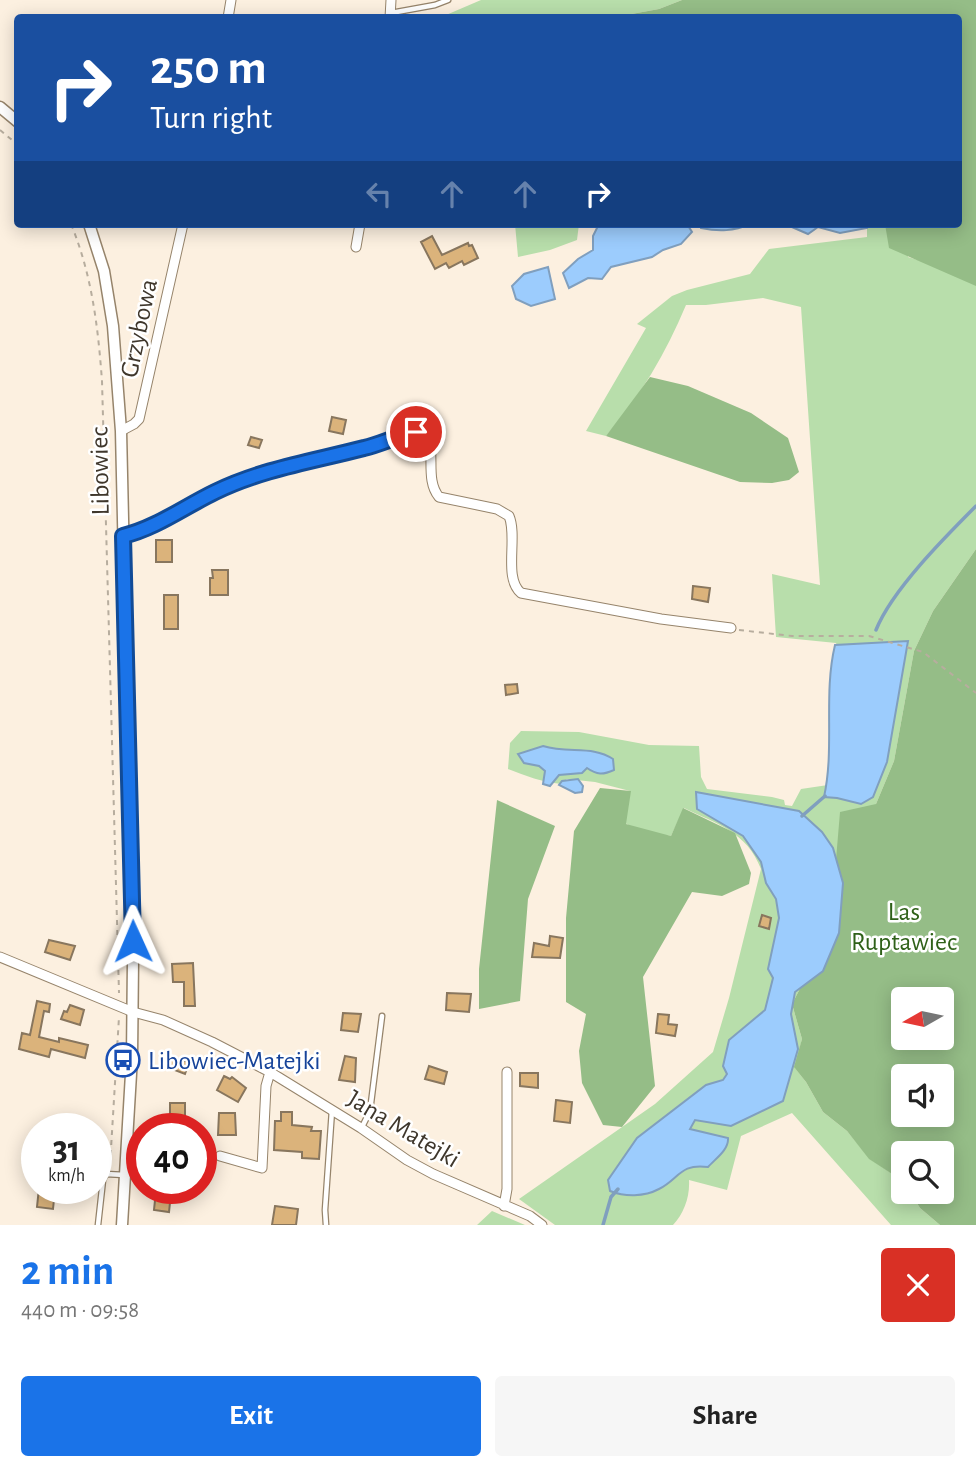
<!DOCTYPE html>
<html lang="en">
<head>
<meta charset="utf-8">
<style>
  :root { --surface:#fff; --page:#f6f6f6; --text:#222; --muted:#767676; --accent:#1a73e8 }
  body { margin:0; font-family:"Alegreya Sans",sans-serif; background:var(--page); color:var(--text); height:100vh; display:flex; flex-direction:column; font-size:26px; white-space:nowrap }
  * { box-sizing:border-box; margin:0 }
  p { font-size:23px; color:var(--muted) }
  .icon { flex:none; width:38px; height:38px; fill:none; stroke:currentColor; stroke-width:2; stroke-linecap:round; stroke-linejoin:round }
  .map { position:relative; height:1225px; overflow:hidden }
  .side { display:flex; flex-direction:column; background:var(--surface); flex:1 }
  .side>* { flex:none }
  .guide { position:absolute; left:14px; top:14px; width:948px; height:214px; border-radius:7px; box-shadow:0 4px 18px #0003; background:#1a4fa0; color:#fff; overflow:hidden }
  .needle { width:46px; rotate:261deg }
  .fabs { position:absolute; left:891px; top:987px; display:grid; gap:14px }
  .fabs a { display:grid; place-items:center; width:63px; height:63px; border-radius:7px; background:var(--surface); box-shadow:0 4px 18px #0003; font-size:35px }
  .speed { position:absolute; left:21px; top:1113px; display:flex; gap:14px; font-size:35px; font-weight:700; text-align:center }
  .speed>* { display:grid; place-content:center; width:91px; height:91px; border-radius:50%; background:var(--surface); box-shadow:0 4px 18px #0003; line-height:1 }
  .speed small { font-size:18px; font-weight:400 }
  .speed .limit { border:10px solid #d22; background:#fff; color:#111 }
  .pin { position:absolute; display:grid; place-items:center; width:60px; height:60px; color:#fff; margin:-30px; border:4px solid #fff; border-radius:50%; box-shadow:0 2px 7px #0007 }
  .me { position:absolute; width:77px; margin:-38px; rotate:359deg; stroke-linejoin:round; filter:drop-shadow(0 0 5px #0008) }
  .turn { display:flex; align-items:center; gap:24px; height:147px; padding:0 21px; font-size:32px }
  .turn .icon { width:91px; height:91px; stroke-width:2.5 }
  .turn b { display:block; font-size:49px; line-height:60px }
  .lanes { display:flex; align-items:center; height:66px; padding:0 21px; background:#0003; justify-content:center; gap:35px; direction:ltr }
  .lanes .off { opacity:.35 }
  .round { display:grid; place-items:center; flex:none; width:74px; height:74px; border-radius:7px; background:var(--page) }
  .overview { display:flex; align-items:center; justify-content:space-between; height:119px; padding:0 21px }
  h1 { font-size:42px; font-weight:600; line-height:52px; color:var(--accent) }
  .cta { display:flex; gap:14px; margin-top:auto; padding:14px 21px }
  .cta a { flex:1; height:80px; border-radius:7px; background:var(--accent); color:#fff; font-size:28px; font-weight:600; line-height:80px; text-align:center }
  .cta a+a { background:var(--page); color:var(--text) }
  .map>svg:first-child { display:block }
</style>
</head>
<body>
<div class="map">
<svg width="976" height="1225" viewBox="0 0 976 1225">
  <rect width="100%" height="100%" fill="#fcf0e0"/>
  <path fill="#b8deab" d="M 481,0 L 682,0 L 659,9 L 615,17 L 439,18 Z
    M 515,224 L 579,224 L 577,240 L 550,250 L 518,257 Z
    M 867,224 L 908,224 L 908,257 L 976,278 L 976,549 L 933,611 L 914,651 L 894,761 L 876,804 L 830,931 L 792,1004 L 802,1039 L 795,1068 L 806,1082 L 823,1112 L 847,1131 L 870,1159 L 902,1180 L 903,1192 L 910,1192 L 920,1208 L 940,1225 L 891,1225 L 792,1113 L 741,1136 L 727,1190 L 689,1180 C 690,1197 684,1213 673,1225 L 555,1225 L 519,1199 L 655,1104 L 713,1052 L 729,998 L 761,869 C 747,832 717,824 684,808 L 671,836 L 639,831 L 625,823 L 630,791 L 595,782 L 567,779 L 561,784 C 542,782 526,776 508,769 L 510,743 L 521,731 L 579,732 L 649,745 L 699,746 L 701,777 L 707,789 L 772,797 L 784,800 L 785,805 L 792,806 L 801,789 L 828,785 L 841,655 L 836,643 L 776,637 L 772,574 L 820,585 L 801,307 L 763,298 L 706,305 L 686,305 C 666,353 640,397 606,436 L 586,431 L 646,328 L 637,324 L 672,296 L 687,290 L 750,274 L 769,249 L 867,237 Z
    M 492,1211 L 525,1225 L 477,1225 Z"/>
  <path fill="#95bd87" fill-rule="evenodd" d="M 682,0 L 976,0 L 976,286 L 889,248 L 885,224 L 959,224 L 959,18 L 615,17 L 659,9 Z
    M 650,377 L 688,386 L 751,413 L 788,438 L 799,472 L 789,480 L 772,483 L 740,482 L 606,436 Z
    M 976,549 L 976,1225 L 940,1225 L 920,1208 L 910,1192 L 942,1192 L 942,1153 L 903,1153 L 903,1181 L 869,1159 L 847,1131 L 823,1112 L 806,1082 L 794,1067 L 802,1039 L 792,1004 L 830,931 L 840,812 L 876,804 L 894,761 L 914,651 L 933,611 ZM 903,999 L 942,999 L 942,1038 L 903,1038 ZM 903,1076 L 942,1076 L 942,1115 L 903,1115 Z
    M 600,788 L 631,791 L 626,824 L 671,836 L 683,808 L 735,833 L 751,873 L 749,884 L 722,896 L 692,892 L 643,977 L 655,1086 L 622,1127 L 603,1125 L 582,1083 L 579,1051 L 586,1014 L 566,1002 L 566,918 L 574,831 Z
    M 497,800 L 555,826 L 528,899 L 520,1001 L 479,1009 L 479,969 Z"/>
  <path fill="#9cccfd" stroke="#809fbe" stroke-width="2" d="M 599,224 L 687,224 L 692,232 L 681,244 L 663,250 L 652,257 L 611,267 L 602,279 L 588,278 L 569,288 L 563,273 L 578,259 L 593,250 L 593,236 Z
    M 699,224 L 751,224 C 733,231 720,232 701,228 Z
    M 785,224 L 867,224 L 867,228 L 840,233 L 818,227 L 808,234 Z
    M 548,267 L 555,299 L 531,306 L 516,299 L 512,286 L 524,274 Z
    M 908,641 L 887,762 L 873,797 L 861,804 L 837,798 L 824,797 C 835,747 823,695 835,645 Z
    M 543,746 C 569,754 592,745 613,759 L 614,770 C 603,775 597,775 587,768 L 582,773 L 559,775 L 550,786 L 543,784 L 545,771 L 539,766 L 524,763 L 518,754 Z
    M 578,779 L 583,786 L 582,792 L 575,793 L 559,785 L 562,781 Z
    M 696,792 L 799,811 L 822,832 L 833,848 L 843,883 L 839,933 L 823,971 L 795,992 L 791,1014 L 798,1049 L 783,1101 L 731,1126 L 695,1120 L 690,1129 L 728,1138 C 729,1150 715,1159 708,1167 C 680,1163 679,1179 659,1189 C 644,1197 625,1197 610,1191 L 608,1180 L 637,1138 L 706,1085 L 723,1080 L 727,1074 L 723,1066 L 729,1040 L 765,1010 L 773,978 L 768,969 L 779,918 L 776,899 L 766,883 L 761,862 L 743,836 L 697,809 Z"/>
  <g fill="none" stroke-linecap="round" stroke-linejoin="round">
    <path stroke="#809fbe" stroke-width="3.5" d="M 876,630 C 892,590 945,537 976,506
      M 802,816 L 825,796
      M 603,1225 L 611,1197 L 618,1189"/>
  </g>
  <path fill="#dbb37b" stroke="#88765e" stroke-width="2" d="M 432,236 L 442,255 L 468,243 L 469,246 L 472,245 L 478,258 L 464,265 L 462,261 L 449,268 L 446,263 L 435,269 L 421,242 Z
    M 332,417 L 346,420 L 343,434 L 329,431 Z
    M 251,437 L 262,440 L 259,448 L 248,445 Z
    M 156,540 L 172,540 L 172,562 L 156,562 Z
    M 212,570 L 228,570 L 228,595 L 210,595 L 210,578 L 213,578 Z
    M 693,586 L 710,588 L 708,602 L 692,599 Z
    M 164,595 L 178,595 L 178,629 L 164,629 Z
    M 517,684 L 518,693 L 506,695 L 505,685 Z
    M 762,915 L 771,918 L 769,929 L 759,926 Z
    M 550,936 L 563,938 L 560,958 L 532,957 L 534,943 L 549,946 Z
    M 49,940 L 75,946 L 70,960 L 45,952 Z
    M 193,963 L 195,1006 L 184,1006 L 184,982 L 173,982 L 172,964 Z
    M 447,993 L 471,994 L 469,1012 L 446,1010 Z
    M 37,1001 L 50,1004 L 49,1012 L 44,1011 L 39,1037 L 59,1042 L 59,1038 L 88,1045 L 85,1058 L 51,1049 L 49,1057 L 19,1049 L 22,1033 L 30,1035 Z
    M 70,1005 L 84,1010 L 80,1025 L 61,1019 L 64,1011 L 67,1012 Z
    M 343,1013 L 361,1014 L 358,1032 L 341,1030 Z
    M 658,1014 L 669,1015 L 668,1024 L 677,1025 L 675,1036 L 656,1033 Z
    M 167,1056 L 189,1062 L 185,1074 L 164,1066 Z
    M 345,1056 L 356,1058 L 355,1082 L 339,1080 Z
    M 429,1066 L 447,1072 L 444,1084 L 425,1079 Z
    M 520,1073 L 538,1073 L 538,1088 L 520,1086 Z
    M 224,1076 L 230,1079 L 232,1077 L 246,1088 L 238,1102 L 217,1090 Z
    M 556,1100 L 572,1102 L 570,1123 L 554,1121 Z
    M 170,1103 L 185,1103 L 185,1121 L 170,1121 Z
    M 281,1112 L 292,1112 L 292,1125 L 312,1127 L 311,1131 L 321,1131 L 319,1159 L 302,1158 L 302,1152 L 274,1150 L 275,1121 L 281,1121 Z
    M 219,1113 L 235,1113 L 236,1135 L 218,1135 Z
    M 39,1188 L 55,1190 L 53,1209 L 37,1207 Z
    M 156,1191 L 171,1193 L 169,1212 L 154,1210 Z
    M 275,1206 L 298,1209 L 296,1225 L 272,1225 Z"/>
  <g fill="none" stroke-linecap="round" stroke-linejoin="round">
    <defs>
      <path id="service" d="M 391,13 L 435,5 L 448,0
        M 362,1127 L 370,1111 L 382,1016
        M 98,1225 L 103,1180 L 106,1174 L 125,1175
        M 326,1225 L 325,1210 L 332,1110"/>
      <path id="minor" d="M 228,18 L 231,0
        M 390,18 L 391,0
        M 356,247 L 360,224
        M 121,431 L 134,424 L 139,419 L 183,224
        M 123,536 L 139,532 L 215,492 L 249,477 L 420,432 L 429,439 C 434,458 426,481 439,497 L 497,509 L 509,516 C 518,537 503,578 521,593 L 661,619 L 731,628
        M 0,957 L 133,1012 L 163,1020 L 212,1042 L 270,1072 L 361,1128 L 407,1160 L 433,1174 L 530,1216 L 542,1225
        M 220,1156 L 262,1168 L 266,1086 L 270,1072
        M 504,1206 L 507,1189 L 507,1072"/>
      <path id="tertiary" d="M 0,107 L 18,122
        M 89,224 L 104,271 L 113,326 L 121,431 L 133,960 L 132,1057 L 122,1225"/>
    </defs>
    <use href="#service" stroke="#96846b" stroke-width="7"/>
    <use href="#minor" stroke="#96846b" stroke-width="11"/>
    <use href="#tertiary" stroke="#96846b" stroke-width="13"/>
    <path stroke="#b7ad9e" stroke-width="2" stroke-dasharray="5 5" stroke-linecap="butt" d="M 0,130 L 18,145
      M 71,224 C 92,275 98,327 102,381 L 119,993
      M 739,630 L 792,636 L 869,636 L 923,652 L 976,693
      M 110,1165 L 119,1017"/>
    <use href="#service" stroke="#fff" stroke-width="4.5"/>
    <use href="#minor" stroke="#fff" stroke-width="9"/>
    <use href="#tertiary" stroke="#fff" stroke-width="10"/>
  </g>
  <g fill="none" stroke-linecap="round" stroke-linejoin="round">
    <defs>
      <path id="route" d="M 133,941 L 123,536 C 156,528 184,507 215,492 C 262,469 314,461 364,448 C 382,444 398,435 416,432"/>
    </defs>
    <use href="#route" stroke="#114b97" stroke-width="18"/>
    <use href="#route" stroke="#1a73e8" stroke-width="12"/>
  </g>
  <defs>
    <symbol id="bus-ring" viewBox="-11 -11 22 22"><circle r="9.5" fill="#fff" stroke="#1a4fb4" stroke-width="1.5"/><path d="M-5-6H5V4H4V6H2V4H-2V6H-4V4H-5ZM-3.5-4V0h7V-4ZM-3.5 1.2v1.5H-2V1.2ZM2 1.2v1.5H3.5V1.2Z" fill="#1a4fb4"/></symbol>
  </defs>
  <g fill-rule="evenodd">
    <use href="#bus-ring" x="104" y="1041" width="38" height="38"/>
  </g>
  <g text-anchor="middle" stroke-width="5" stroke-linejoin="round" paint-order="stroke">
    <g font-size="26" fill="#3f372c" stroke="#fff">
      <text transform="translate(138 328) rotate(-78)" y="9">Grzybowa</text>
      <text transform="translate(99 471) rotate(-91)" y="9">Libowiec</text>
      <text transform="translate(404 1128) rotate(31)" y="9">Jana Matejki</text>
    </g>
    <g font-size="26" fill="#2f6119" stroke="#fff">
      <text x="904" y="920">Las<tspan x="904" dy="30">Ruptawiec</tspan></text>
    </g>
    <g font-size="26" fill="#164399" stroke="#fff" text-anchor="start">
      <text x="148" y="1069">Libowiec-Matejki</text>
    </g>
  </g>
</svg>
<div class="fabs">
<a><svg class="needle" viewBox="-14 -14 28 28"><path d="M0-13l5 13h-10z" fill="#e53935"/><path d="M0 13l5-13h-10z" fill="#767676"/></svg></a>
<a><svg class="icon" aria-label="sound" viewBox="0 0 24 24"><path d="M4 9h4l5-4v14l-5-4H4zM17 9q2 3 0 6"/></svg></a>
<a><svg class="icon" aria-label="search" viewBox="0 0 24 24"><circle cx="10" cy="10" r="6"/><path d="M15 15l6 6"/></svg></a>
</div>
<div class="speed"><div>31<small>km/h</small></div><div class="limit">40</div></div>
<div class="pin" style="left:416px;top:432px;background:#d93025"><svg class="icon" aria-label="arrive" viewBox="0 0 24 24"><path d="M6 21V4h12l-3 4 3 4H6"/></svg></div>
<svg class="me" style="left:133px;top:941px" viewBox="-20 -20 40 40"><path d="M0-17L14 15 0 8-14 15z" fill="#1a73e8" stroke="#fff" stroke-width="4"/></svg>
<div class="guide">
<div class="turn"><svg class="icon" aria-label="right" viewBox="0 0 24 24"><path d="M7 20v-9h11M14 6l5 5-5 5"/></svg><div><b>250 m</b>Turn right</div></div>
<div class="lanes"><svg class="icon off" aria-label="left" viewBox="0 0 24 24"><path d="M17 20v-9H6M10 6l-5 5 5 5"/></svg><svg class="icon off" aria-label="ahead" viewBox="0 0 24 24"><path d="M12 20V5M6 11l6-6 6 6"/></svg><svg class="icon off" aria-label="ahead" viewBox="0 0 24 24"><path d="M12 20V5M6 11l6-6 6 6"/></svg><svg class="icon" aria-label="right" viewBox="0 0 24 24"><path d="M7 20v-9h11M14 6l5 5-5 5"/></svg></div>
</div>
</div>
<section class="side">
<div class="overview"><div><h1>2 min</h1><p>440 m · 09:58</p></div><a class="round" style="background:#d93025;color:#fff"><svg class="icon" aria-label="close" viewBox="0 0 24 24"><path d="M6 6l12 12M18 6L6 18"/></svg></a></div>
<div class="cta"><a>Exit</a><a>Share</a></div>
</section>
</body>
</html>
